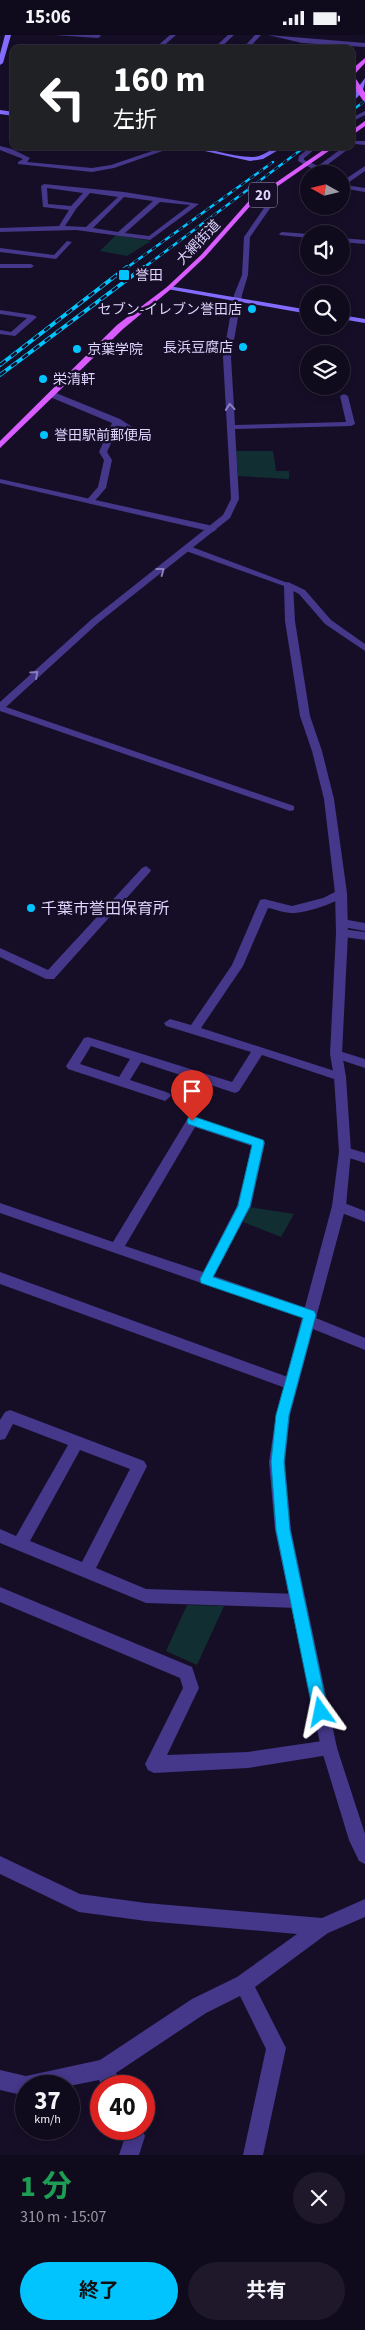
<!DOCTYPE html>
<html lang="ja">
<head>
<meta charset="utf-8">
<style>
  :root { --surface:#100a1d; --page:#1e182a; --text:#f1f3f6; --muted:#9c9aa4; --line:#302b3b; --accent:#01c4ff }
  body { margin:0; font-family:"Source Sans 3","Noto Sans JP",sans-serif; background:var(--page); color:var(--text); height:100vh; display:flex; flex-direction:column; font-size:19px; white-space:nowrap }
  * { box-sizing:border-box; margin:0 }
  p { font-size:16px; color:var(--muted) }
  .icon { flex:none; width:28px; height:28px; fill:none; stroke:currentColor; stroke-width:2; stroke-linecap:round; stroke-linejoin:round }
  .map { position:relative; height:2120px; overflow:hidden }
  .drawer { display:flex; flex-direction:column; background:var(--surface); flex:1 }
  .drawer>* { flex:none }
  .guide { position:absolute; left:10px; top:10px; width:345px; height:105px; border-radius:10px; box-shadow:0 2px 8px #0003,0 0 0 1px var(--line); background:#202124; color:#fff; overflow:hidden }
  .needle { width:32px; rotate:278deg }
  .controls { position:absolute; left:300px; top:130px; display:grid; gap:10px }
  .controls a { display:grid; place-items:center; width:50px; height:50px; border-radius:50%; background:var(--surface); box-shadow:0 2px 8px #0003,0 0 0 1px var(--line); font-size:25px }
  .speed { position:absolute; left:15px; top:2040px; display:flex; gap:10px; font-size:25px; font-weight:700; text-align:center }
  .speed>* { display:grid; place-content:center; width:65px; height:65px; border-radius:50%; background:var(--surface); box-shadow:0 2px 8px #0003,0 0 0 1px var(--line); line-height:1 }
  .speed small { font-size:12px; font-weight:400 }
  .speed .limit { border:8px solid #d22; background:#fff; color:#111 }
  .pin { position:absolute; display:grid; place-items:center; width:42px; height:42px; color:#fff; margin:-51px -21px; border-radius:50% 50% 50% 0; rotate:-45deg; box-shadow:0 0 5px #0007 }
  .pin .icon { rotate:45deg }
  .me { position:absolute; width:55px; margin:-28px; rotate:348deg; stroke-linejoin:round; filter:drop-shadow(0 0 4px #0008) }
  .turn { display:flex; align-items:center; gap:18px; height:105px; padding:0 20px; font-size:22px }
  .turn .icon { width:65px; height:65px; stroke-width:2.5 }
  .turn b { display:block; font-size:35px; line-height:42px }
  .round { display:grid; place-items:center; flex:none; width:52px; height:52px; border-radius:26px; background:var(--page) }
  .summary { display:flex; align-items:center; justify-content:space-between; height:85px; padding:0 20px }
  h1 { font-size:30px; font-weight:700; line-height:38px; color:#1e9e55 }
  .primary-button { display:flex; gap:10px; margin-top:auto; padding:10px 20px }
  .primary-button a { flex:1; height:58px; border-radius:30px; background:var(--accent); color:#111; font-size:20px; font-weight:700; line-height:58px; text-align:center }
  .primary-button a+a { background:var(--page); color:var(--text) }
  .status { display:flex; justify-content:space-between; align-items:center; height:35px; padding:0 25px; background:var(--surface); direction:ltr }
  .status svg { height:14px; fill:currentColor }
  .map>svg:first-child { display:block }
</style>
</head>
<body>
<div class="status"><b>15:06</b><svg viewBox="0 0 49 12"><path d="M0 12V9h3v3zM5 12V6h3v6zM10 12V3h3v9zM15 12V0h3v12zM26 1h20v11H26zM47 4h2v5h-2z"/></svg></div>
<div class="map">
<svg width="365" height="2120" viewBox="0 0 365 2120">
  <rect width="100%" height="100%" fill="#160e27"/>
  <path fill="#112e32" d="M 116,200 L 151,206 L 127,221 L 100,216 Z
    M 236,416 L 273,416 L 276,436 L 289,436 L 289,444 L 238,441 Z
    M 249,1172 L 294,1179 L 281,1202 L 243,1187 Z
    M 187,1570 L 224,1571 L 197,1630 L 166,1616 Z"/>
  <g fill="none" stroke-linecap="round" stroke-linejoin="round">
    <path fill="#453789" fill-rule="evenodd" d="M 55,0 L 100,0 L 101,1 L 98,3 Z
      M 170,0 L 176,0 L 160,14 L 154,14 Z
      M 228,0 L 234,0 L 219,14 L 213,14 Z
      M 255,0 L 261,0 L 248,14 L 242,14 Z
      M 268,0 L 365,8 L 365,12 L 302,8 Z
      M 365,76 L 365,80 L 351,87 L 351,83 Z
      M 352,106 L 365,106 L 365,110 L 355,109 L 323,133 L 329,139 L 322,139 L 298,126 L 299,121 L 312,111 L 319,111 L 304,123 L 304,125 L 318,131 L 345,111 L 351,111 Z
      M 0,111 L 12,114 L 30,123 L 27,127 L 92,133 L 111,130 L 167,111 L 177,111 L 114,133 L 92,137 L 18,129 L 18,127 L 23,124 L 0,115 Z
      M 365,131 L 365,136 L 345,150 L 365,153 L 365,157 L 341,153 L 341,147 Z
      M 44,149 L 124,157 L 199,169 L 150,205 L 76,195 L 0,197 L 0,193 L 59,191 L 69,175 L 43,172 L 41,151 ZM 47,153 L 83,158 L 71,171 L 48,169 ZM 90,158 L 118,162 L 86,192 L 65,191 L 76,174 ZM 124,162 L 153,166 L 118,197 L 93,193 ZM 160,167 L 190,170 L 149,201 L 125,198 Z
      M 250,166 L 271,172 L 250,202 L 248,240 L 242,260 L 231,322 L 235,390 L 346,387 L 340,361 L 344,359 L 348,361 L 355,389 L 351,391 L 235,394 L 239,464 L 230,483 L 98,588 L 6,672 L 294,771 L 294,775 L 290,776 L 0,676 L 0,667 L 92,584 L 223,480 L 231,464 L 223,322 L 234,260 L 242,240 L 244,202 L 264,173 L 248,169 Z
      M 282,197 L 309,199 L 309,203 L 280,200 L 279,199 Z
      M 341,203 L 365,205 L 365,209 L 341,207 Z
      M 67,206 L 72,207 L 56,224 L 0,217 L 0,213 L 54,220 Z
      M 0,275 L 33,280 L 37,282 L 15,301 L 0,299 L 0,295 L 11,297 L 27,283 L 0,279 Z
      M 50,358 L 56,358 L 120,384 L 134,393 L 130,395 L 119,391 L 107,417 L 112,425 L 106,453 L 92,469 L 85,467 L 98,452 L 104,425 L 99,417 L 112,388 L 50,362 Z
      M 288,547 L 305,555 L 331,585 L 365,609 L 365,616 L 325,589 L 299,559 L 285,552 L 285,548 Z
      M 146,831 L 151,835 L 150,837 L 54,944 L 46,944 L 0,922 L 0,913 L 48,935 L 142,833 Z
      M 341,854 L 347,858 C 339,868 303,879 291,878 C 284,878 275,874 268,873 L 243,931 L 201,993 L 344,1039 L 346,1042 L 344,1045 L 340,1046 L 262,1020 L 239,1056 L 235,1058 L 141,1027 L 130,1045 L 169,1058 L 171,1061 L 165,1066 L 68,1034 L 66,1031 L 68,1028 L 84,1003 L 88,1002 L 232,1047 L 251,1017 L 166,991 L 164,988 L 170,984 L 191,990 L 232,930 L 260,865 L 264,864 L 292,871 L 323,863 ZM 91,1011 L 130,1024 L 119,1042 L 80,1029 Z
      M 342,884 L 365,888 L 365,896 L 338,891 L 336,888 L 338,885 Z
      M 342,894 L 365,897 L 365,905 L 338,901 L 336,898 L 338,895 Z
      M 336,1015 L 365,1024 L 365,1033 L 332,1022 L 330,1019 Z
      M 192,1081 L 264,1105 L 265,1108 L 251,1171 L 214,1241 L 315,1276 L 317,1280 L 316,1283 L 365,1303 L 365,1315 L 303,1290 L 301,1286 L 302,1283 L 0,1178 L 0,1168 L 113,1207 L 188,1083 ZM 195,1092 L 252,1111 L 237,1171 L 203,1237 L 125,1211 Z
      M 345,1112 L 365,1118 L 365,1128 L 340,1120 L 339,1117 L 340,1114 Z
      M 339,1166 L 365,1176 L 365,1187 L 334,1175 L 332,1171 L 334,1167 Z
      M 0,1237 L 296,1345 L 298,1349 L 296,1353 L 291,1355 L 0,1249 Z
      M 10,1375 L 144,1426 L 147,1431 L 96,1533 L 146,1554 L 298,1559 L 304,1561 L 306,1566 L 304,1571 L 298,1573 L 146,1568 L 0,1508 L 0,1494 L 16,1501 L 68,1410 L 13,1389 L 5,1404 L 0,1405 L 0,1385 L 5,1377 ZM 80,1415 L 130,1434 L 82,1527 L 30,1506 Z
      M 0,1552 L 192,1632 L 199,1653 L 167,1720 L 248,1717 L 329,1705 L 335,1707 L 337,1713 L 335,1719 L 248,1733 L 154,1738 L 148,1735 L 145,1729 L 183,1653 L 180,1643 L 0,1567 Z
      M 0,1821 L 80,1859 L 146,1868 L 322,1883 L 365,1864 L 365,1882 L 328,1898 L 255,1952 L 286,2013 L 263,2120 L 243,2120 L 266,2014 L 240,1961 L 206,1978 L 116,2038 L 122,2051 L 102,2051 L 99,2045 L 69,2051 L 26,2051 L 26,2061 L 0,2055 L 0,2035 L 26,2041 L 100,2025 L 192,1964 L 237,1942 L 297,1899 L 146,1886 L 79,1877 L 0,1839 Z
      M 121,2094 L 142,2094 L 145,2101 L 139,2120 L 119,2120 L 125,2102 Z"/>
    <path fill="#453789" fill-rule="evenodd" d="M 0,229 L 31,229 L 34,231 L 31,233 L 0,233 Z
      M 0,444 L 213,491 L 217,494 L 213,497 L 0,448 Z
      M 186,512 L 192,512 L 293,550 L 295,586 L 310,681 L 322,716 L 334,764 L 347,858 L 348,898 L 342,1019 L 346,1042 L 351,1117 L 346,1171 L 290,1380 L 285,1427 L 291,1495 L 337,1713 L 365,1799 L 365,1829 L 359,1826 L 349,1805 L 321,1713 L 275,1495 L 269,1427 L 276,1380 L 332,1171 L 339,1117 L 334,1042 L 330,1019 L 336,898 L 335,858 L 324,764 L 312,716 L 300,681 L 285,586 L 284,551 L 186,516 Z"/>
    <path fill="#836cff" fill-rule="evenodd" d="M 5,0 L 11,0 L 3,28 L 0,30 L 0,19 Z
      M 365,43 C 365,54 361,61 351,67 L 351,62 Z
      M 0,75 L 14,77 L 14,81 L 0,79 Z
      M 182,111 C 206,111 229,122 252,122 C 265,122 272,111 285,111 L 263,124 L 250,126 Z
      M 169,251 L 309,275 L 309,279 L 167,254 L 167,252 Z
      M 341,280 L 365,284 L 365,288 L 341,284 Z"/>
    <path fill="#d85cff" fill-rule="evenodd" d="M 365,23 L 365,28 L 351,43 L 352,34 Z
      M 365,86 L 365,91 L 351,101 L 351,96 Z
      M 329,111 L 336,111 L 252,169 L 205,222 L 171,254 L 123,294 L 0,413 L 0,406 L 117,290 L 167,252 L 201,220 L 248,167 Z"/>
    <defs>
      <path id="rail-far1" d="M 351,76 L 365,66
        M 125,234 L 273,127
        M 142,234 L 306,111"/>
      <path id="rail" d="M 0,330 L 127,232
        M 0,340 L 144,232"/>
    </defs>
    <use href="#rail-far1" stroke="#01c4ff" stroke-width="2.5"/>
    <use href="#rail" stroke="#01c4ff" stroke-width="4"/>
    <use href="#rail-far1" stroke="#160e27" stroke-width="2" stroke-dasharray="5.5" stroke-linecap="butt"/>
    <use href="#rail" stroke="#160e27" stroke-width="2.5" stroke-dasharray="7" stroke-linecap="butt"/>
    <path stroke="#d85cff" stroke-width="6" d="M 351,42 L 365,63"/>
  </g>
  <defs><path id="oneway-chevron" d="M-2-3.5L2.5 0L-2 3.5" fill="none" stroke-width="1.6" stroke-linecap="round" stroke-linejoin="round" transform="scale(1.25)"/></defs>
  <g stroke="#8a7ebe">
    <use href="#oneway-chevron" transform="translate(230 372) rotate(-95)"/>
    <use href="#oneway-chevron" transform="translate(161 536) rotate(-37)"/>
    <use href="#oneway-chevron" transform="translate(35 639) rotate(-42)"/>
  </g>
  <path fill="#01c4ff" stroke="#017fa6" d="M 192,1081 L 263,1105 L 264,1108 L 250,1171 L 213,1242 L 314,1276 L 316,1280 L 289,1380 L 284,1427 L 290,1495 L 328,1677 L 326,1682 L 321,1684 L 315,1682 L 313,1677 L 276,1495 L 271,1427 L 276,1380 L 303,1283 L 201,1248 L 200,1244 L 238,1171 L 252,1110 L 188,1089 L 187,1086 L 188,1083 Z"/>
  <g fill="#01c4ff" stroke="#160e27" stroke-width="2">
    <rect x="118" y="234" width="12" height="12" rx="2.5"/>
    <circle cx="252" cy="274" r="5"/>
    <circle cx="243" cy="312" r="5"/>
    <circle cx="77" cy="314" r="5"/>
    <circle cx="43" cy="344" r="5"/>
    <circle cx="44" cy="400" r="5"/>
    <circle cx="31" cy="873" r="5"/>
  </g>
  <g text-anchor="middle" stroke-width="5" stroke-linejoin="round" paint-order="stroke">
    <g font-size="14" fill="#dfd5ff" stroke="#160e27">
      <text transform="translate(198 207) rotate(-46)" y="5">大網街道</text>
    </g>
    <g font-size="14" fill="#dfd5ff" stroke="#160e27" text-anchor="start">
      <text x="135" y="245">誉田</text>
      <text x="242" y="279" text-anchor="end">セブン-イレブン誉田店</text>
      <text x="233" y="317" text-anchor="end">長浜豆腐店</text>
      <text x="87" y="319">京葉学院</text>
      <text x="53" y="349">栄清軒</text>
      <text x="54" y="405">誉田駅前郵便局</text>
    </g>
    <rect fill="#160e27" stroke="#a399be" stroke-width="1" x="249" y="147.5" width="28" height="25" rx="4"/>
    <g font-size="15" font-weight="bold" fill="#dfd5ff">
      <text x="263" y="165">20</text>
    </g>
    <g font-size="16" fill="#dfd5ff" stroke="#160e27" text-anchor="start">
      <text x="41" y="879">千葉市誉田保育所</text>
    </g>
  </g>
</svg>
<div class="controls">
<a><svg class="needle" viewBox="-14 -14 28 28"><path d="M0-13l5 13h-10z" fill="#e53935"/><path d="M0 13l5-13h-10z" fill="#9c9aa4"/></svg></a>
<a><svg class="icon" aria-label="sound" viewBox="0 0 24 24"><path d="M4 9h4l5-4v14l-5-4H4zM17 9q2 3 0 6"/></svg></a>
<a><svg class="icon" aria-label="search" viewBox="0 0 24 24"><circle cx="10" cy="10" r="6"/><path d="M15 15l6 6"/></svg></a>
<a><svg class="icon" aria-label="layers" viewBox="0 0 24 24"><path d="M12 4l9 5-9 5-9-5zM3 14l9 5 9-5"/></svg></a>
</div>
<div class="speed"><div>37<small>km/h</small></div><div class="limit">40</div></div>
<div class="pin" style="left:192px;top:1086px;background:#d93025"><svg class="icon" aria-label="arrive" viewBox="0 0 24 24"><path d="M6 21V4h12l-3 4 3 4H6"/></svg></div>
<svg class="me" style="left:321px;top:1677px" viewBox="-20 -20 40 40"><path d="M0-17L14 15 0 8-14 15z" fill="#01c4ff" stroke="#fff" stroke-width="4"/></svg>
<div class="guide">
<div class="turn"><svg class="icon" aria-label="left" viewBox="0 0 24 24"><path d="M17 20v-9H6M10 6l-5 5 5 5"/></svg><div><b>160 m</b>左折</div></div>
</div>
</div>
<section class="drawer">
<div class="summary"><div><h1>1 分</h1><p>310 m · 15:07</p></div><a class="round"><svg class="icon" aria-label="close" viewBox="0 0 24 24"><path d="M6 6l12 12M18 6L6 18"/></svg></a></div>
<div class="primary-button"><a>終了</a><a>共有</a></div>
</section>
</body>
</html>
